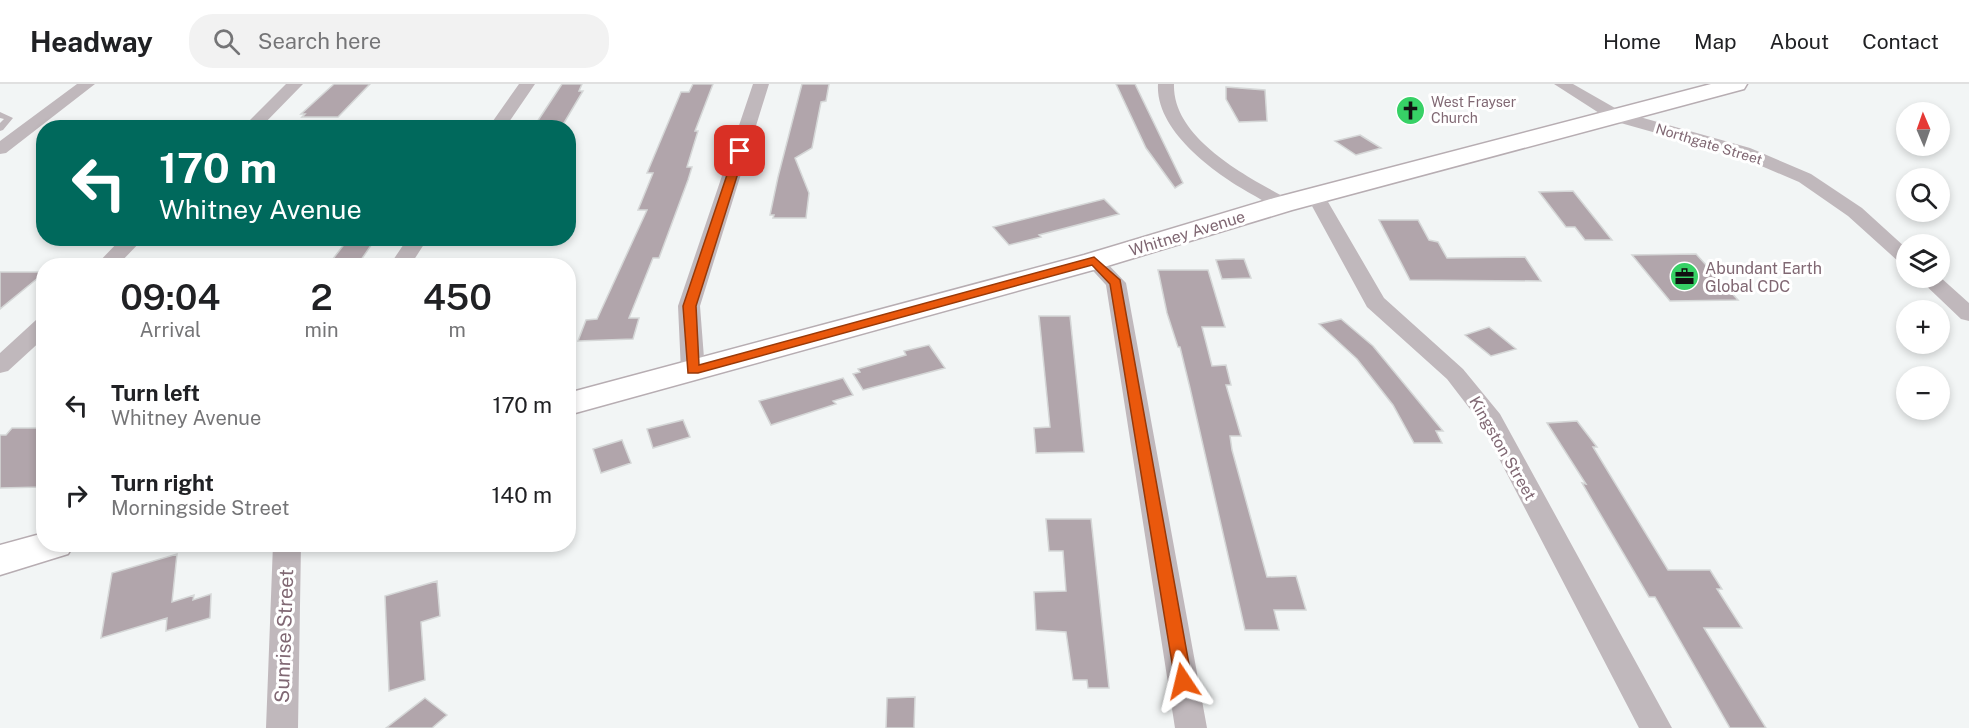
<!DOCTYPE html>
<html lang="en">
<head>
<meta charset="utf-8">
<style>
  :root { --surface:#fff; --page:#f2f2f2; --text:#202124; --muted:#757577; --line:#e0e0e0 }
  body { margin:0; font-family:"Public Sans",sans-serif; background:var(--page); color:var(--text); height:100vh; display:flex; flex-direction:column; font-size:22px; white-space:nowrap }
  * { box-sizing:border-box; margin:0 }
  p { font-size:20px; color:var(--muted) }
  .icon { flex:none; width:33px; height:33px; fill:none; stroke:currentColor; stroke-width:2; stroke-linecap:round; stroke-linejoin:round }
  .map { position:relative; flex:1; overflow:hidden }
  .details { position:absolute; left:36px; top:174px; width:540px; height:294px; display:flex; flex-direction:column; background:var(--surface); border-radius:24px; box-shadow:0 3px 9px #0003 }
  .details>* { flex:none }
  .top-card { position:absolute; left:36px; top:36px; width:540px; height:126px; border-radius:24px; box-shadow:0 3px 9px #0003; background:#00695c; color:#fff; overflow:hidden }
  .needle { width:39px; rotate:358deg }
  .buttons { position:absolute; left:1896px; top:18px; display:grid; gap:12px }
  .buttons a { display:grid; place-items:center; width:54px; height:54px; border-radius:50%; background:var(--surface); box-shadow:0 3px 9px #0003; font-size:30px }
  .pin { position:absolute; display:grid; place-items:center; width:51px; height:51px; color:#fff; margin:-26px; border-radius:12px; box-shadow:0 3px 9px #0006 }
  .me { position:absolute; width:66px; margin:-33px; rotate:350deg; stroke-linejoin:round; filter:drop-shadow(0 0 4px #0008) }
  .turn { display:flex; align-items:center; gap:21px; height:126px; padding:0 24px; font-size:27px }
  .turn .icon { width:78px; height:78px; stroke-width:2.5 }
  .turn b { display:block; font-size:42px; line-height:51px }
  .eta { display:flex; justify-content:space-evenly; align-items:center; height:102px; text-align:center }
  .eta b { font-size:36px; font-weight:600; line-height:42px }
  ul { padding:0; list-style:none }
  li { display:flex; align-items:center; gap:18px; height:90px; padding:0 24px }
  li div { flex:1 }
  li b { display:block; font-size:22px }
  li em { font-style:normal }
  header { display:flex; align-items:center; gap:36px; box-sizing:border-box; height:84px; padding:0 30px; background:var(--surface); border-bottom:2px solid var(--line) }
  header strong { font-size:28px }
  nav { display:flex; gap:33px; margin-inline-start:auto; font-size:21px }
  .search { width:420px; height:54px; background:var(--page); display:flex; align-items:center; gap:15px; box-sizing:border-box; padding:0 21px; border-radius:24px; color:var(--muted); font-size:22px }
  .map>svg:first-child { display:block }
</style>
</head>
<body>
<header>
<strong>Headway</strong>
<div class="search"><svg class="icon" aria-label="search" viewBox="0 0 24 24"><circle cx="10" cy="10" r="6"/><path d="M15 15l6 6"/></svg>Search here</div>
<nav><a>Home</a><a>Map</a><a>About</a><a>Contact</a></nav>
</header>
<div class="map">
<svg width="1969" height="644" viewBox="0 0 1969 644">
  <rect width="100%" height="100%" fill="#f2f5f5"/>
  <path fill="#b1a5ab" stroke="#d5d7d7" stroke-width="1.5" d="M 334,0 L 370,0 L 338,33 L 302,33 L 305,30 L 301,30 Z
    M 562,0 L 582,0 L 579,7 L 583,7 L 561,44 L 533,44 Z
    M 693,0 L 713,0 L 695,47 L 698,47 L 687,83 L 692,83 L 688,96 L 659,174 L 653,174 L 629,234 L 639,234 L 633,255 L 578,257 L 586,236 L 597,235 L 647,126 L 638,126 L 653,89 L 647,89 L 681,8 L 689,8 Z
    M 802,0 L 829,0 L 826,17 L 821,18 L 812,64 L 795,74 L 809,109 L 806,134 L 773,134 L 774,131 L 770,131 L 778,93 Z
    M 1116,0 L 1135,0 L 1183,99 L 1175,104 L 1146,64 Z
    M 1226,3 L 1265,6 L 1267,37 L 1239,38 L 1226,15 Z
    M 1360,51 L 1381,64 L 1356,71 L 1335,57 Z
    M 1573,107 L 1612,156 L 1585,156 L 1575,143 L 1566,143 L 1539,108 Z
    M 1104,115 L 1119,130 L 1039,151 L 1041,153 L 1009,161 L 993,143 Z
    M 1379,136 L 1418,136 L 1429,156 L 1438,158 L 1447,174 L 1525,173 L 1541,197 L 1410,196 Z
    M 349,154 L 376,154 L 361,176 L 356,176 L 353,180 L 329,180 Z
    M 1696,170 L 1738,216 L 1670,217 L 1632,171 Z
    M 1234,175 L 1244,175 L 1251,194 L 1222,195 L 1216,176 Z
    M 1158,186 L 1208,186 L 1225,243 L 1202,243 L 1212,282 L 1226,281 L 1231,301 L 1226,301 L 1241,352 L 1230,352 L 1232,366 L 1267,493 L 1296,492 L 1306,526 L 1274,526 L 1279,546 L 1245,546 L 1190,304 L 1180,263 L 1178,263 L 1167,229 Z
    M 0,188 L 44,188 L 44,189 L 0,225 Z
    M 1039,232 L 1070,232 L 1084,368 L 1036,369 L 1034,344 L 1050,343 Z
    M 1341,235 L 1373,262 L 1443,347 L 1436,347 L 1442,359 L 1414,359 L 1393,321 L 1357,275 L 1319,240 Z
    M 1489,243 L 1516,265 L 1491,272 L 1465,251 Z
    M 929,261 L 945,284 L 863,306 L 853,290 L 860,288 L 858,285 L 906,271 L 904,267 Z
    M 843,294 L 853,311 L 833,317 L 836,320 L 771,341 L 759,317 Z
    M 683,336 L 690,353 L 653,364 L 647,345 Z
    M 1577,337 L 1597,363 L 1593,363 L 1668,486 L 1710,486 L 1722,505 L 1717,505 L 1742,544 L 1704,544 L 1766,644 L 1730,644 L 1655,513 L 1649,513 L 1582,399 L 1586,400 L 1547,339 Z
    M 12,344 L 44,344 L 44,403 L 0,404 L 0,351 L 6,351 Z
    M 622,356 L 631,379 L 601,389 L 593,365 Z
    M 1046,435 L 1091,435 L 1109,604 L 1088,604 L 1087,596 L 1073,596 L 1066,548 L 1036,546 L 1034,508 L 1066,507 L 1063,467 L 1049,467 Z
    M 177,470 L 172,518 L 194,511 L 193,516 L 211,510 L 210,534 L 166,547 L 167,534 L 101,554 L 112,489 Z
    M 437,497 L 440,532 L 421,538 L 425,596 L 389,607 L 385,512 Z
    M 915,613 L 914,644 L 886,644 L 887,614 Z
    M 425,614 L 447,631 L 432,644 L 386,644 Z"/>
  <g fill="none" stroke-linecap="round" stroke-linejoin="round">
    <defs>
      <path id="secondary" d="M 1711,0 L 1747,0 L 1744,5 L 1292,126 L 1104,183 L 568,331 L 568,309 L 1084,171 L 1274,114 Z
        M 44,449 L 44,460 L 74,460 L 68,470 L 0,491 L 0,461 Z"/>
    </defs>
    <use href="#secondary" stroke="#b7adb2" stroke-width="3"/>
    <path fill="#c0b8bc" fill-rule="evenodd" d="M 0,28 L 13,34 L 3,46 L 0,47 L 0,39 L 4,35 L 0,34 Z"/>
    <path fill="#c0b8bc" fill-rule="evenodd" d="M 77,0 L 95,0 L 6,69 L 0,70 L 0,57 Z
      M 286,0 L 303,0 L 260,44 L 242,44 Z
      M 519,0 L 535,0 L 505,44 L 488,44 Z
      M 753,0 L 769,0 L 700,222 L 705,287 L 701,292 L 693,294 L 685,292 L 681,287 L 678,222 Z
      M 1158,0 L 1174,0 C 1172,55 1249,94 1290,116 L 1292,120 L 1290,124 C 1277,127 1266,118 1255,112 C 1218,92 1155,48 1158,0 Z
      M 1554,0 L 1573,0 L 1622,28 L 1750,64 L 1811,90 L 1862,124 L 1906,164 L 1906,180 L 1899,178 L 1848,132 L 1799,98 L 1738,72 L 1610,36 Z
      M 1315,105 L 1324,111 L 1384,214 L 1463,285 L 1500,330 L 1672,644 L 1639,644 L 1480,338 L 1447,295 L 1367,223 L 1306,111 Z
      M 122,154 L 144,154 L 117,182 L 95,182 Z
      M 408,154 L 428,154 L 410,182 L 389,182 Z
      M 1094,171 L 1101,173 L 1126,199 L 1207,644 L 1175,644 L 1106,201 L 1084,177 L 1087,173 Z
      M 1940,193 L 1969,219 L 1969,237 L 1961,235 L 1918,194 Z
      M 44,235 L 44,254 L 8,287 L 0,289 L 0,269 L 36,236 Z
      M 273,460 L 301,460 L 298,644 L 266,644 Z"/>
    <use href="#secondary" fill="#fff" fill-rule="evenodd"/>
  </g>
  <path fill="#ea580c" stroke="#983908" stroke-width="1.5" d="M 736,64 L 745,67 L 696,222 L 699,281 L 1094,173 L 1120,196 L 1192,597 L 1190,602 L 1183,605 L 1177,602 L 1175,597 L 1110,200 L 1092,181 L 698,289 L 688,289 L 683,222 Z"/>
  <defs>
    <symbol id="church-disc" viewBox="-11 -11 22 22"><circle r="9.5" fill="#37d166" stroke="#fff"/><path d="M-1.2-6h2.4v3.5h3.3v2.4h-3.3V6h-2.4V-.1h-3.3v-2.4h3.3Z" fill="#111"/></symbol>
    <symbol id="office-disc" viewBox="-11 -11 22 22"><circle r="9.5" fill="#37d166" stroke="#fff"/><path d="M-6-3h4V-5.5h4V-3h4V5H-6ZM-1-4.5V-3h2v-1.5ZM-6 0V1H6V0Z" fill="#111"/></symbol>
  </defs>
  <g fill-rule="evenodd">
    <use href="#church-disc" x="1394" y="10" width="33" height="33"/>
    <use href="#office-disc" x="1668" y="176" width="33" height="33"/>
  </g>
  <g text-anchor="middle" stroke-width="6" stroke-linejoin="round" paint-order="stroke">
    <g font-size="14" fill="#806873" stroke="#fff" text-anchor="start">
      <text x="1431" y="23">West Frayser<tspan x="1431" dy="16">Church</tspan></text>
    </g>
    <g font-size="14" fill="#806873" stroke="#fff">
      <text transform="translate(1709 60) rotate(17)" y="5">Northgate Street</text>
    </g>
    <g font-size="16" fill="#806873" stroke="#fff">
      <text transform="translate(1187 149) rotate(-17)" y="6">Whitney Avenue</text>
      <text transform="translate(1503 364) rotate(60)" y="6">Kingston Street</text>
    </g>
    <g font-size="16" fill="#806873" stroke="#fff" text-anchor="start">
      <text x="1705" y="190">Abundant Earth<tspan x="1705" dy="18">Global CDC</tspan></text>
    </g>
    <g font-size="20" fill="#806873" stroke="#fff">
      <text transform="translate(284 552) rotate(-88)" y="7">Sunrise Street</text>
    </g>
  </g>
</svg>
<div class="buttons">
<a><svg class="needle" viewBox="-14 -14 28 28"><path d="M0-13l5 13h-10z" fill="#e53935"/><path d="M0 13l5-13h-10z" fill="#757577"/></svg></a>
<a><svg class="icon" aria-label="search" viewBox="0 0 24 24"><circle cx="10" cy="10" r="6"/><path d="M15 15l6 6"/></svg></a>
<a><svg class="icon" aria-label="layers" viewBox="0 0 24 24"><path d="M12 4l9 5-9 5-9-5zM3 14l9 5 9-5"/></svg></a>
<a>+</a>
<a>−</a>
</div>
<div class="pin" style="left:740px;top:67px;background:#d93025"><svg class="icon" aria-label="arrive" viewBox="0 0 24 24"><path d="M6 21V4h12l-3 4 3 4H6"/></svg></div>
<svg class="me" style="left:1183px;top:597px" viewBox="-20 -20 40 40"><path d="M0-17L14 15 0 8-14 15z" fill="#ea580c" stroke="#fff" stroke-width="4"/></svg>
<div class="top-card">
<div class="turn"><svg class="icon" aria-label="left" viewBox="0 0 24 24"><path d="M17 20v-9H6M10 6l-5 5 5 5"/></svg><div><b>170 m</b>Whitney Avenue</div></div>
</div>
<section class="details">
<div class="eta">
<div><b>09:04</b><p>Arrival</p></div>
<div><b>2</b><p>min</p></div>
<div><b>450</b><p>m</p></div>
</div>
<ul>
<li><svg class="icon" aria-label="left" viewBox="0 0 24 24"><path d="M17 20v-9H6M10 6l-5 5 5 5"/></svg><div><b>Turn left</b><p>Whitney Avenue</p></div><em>170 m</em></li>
<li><svg class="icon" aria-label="right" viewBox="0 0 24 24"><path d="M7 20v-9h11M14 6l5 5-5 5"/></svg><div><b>Turn right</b><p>Morningside Street</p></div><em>140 m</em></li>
</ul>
</section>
</div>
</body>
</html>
